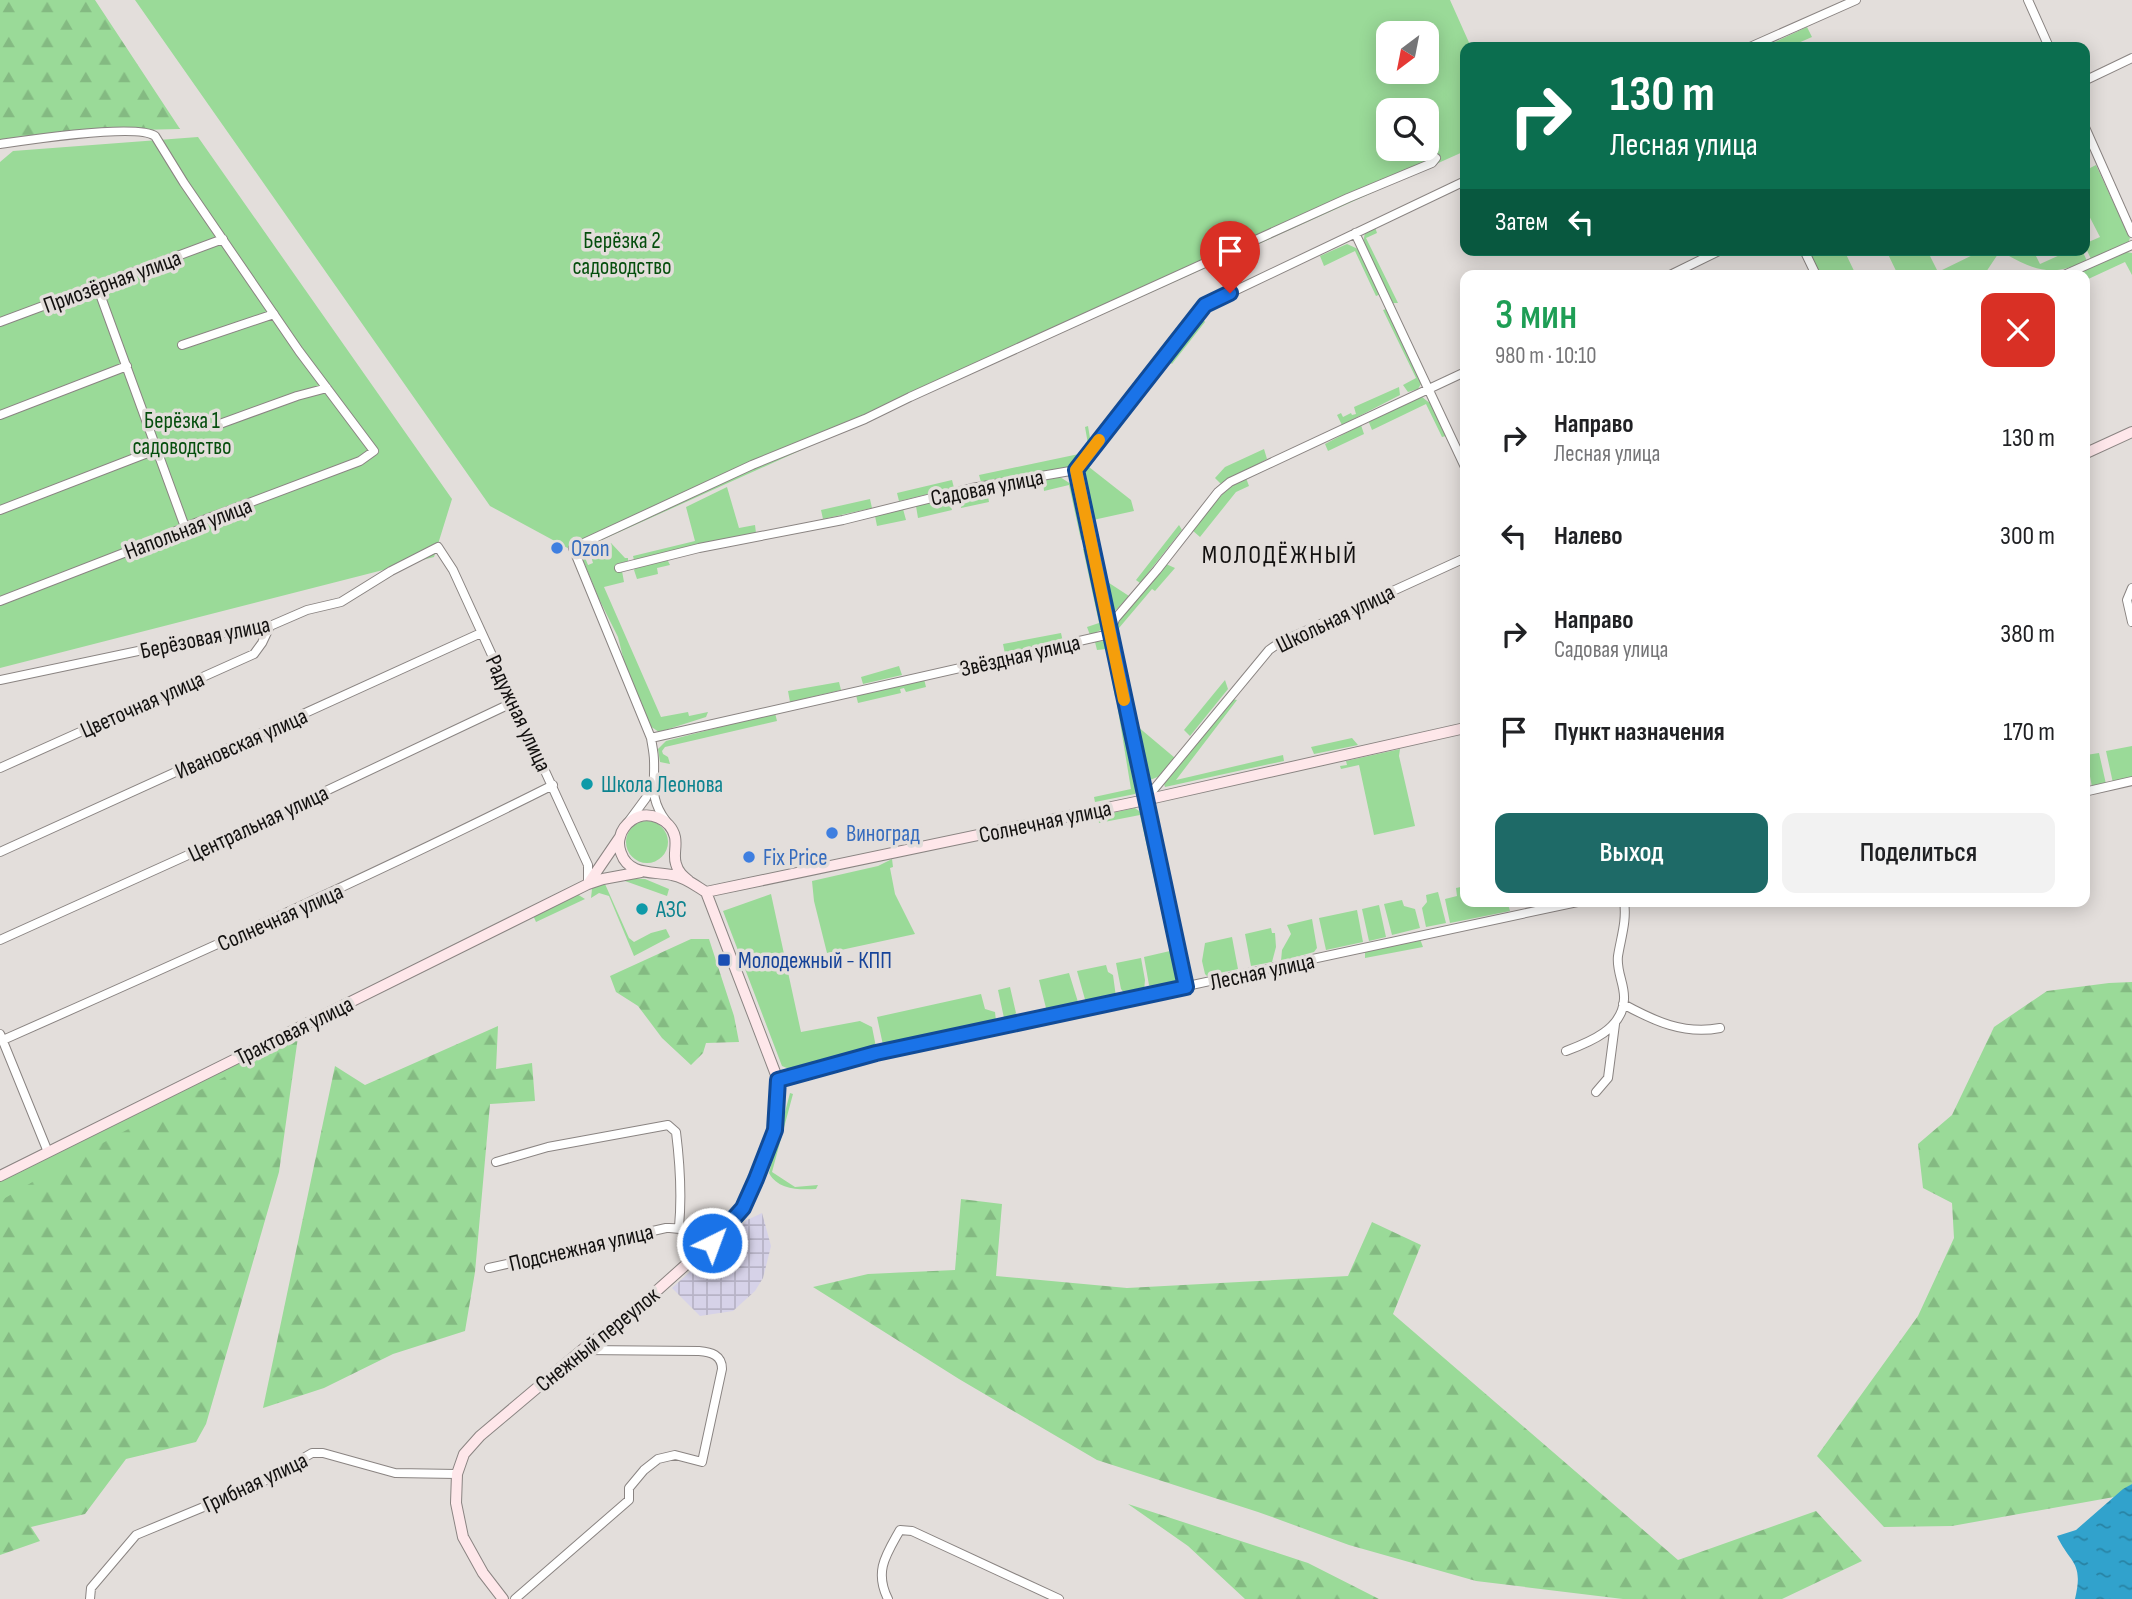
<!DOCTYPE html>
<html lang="ru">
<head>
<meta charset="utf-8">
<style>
  :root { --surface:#fff; --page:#f2f2f2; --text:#202124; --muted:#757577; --accent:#1e6a67 }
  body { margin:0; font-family:"Sofia Sans Condensed",sans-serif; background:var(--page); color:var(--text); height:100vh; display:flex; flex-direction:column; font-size:26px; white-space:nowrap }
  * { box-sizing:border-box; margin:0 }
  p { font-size:23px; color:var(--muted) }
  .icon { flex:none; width:38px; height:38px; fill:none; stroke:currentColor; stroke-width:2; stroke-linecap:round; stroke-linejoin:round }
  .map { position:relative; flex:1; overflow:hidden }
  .panel { position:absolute; left:1460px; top:270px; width:630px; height:637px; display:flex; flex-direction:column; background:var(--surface); border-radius:14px; box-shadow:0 4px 18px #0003 }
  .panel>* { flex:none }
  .guide { position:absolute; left:1460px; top:42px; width:630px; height:214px; border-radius:14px; box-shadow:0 4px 18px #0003; background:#0b6e4f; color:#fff; overflow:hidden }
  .needle { width:46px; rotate:212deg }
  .tools { position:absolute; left:1376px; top:21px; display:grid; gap:14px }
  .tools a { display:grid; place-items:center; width:63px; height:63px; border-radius:14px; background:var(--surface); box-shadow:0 4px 18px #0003; font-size:35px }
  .pin { position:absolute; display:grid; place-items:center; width:60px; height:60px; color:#fff; margin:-72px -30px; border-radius:50% 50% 50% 0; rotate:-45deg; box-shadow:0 0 7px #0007 }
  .pin .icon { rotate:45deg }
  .me { position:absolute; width:77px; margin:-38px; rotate:42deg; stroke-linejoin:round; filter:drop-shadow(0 0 5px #0008) }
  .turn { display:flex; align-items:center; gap:24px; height:147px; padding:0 35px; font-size:32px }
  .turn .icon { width:91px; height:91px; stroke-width:2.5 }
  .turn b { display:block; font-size:49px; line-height:60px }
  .then { display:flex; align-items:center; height:66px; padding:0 35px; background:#0003; gap:14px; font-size:26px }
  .round { display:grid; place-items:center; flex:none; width:74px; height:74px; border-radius:14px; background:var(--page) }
  .overview { display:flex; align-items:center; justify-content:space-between; height:119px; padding:0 35px }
  h1 { font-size:42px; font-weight:600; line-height:52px; color:#1e9e55 }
  .action { display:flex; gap:14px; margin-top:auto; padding:14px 35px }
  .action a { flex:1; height:80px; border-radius:14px; background:var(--accent); color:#fff; font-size:28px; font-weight:600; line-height:80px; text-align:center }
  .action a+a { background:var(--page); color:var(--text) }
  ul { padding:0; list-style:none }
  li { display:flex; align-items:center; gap:21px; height:98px; padding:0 35px }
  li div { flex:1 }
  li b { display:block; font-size:26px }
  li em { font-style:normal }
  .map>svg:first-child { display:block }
</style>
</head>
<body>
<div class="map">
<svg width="2132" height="1599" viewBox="0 0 2132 1599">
  <defs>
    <pattern id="industrial-grid" width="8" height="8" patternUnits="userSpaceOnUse" patternTransform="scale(1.75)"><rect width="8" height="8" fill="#d6d2e8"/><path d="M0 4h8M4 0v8" fill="none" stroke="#b7b3c6"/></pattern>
    <pattern id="forest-firs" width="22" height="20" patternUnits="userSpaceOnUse" patternTransform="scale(1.75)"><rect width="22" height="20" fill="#9ada98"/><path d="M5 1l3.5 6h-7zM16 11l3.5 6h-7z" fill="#84ba82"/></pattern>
    <pattern id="water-ripples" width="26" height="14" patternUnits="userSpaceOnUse" patternTransform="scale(1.75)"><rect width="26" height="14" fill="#31a2cc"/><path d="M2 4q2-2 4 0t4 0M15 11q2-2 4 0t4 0" fill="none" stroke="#2883a4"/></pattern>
  </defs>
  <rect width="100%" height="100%" fill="#e3dedb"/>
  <path fill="url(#industrial-grid)" d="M 762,1213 L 771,1246 L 763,1278 L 755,1291 L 733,1311 L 700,1316 L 672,1288 L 747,1220 Z"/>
  <path fill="#9ada98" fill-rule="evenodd" d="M 135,0 L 1450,0 L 1471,47 L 1465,47 L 1465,151 L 575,552 L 490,506 ZM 1388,33 L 1426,33 L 1426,72 L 1388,72 ZM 1388,110 L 1426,110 L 1426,149 L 1388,149 Z
    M 1807,27 L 1812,37 L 1789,47 L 1778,47 L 1775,42 Z
    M 198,137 L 452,499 L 434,557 L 0,668 L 0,162 L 13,151 Z
    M 2096,165 L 2130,238 L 2128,243 L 2091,259 L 2084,244 L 2100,237 L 2084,206 L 2084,171 Z
    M 1375,227 L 1377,233 L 1366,238 L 1398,303 L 1393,303 L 1363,242 L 1365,233 Z
    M 1347,244 L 1358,249 L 1381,294 L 1376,296 L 1355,251 L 1324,266 L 1320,256 Z
    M 1808,250 L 1827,250 L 1830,255 L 1844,250 L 1856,275 L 1820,275 Z
    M 1886,250 L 1927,250 L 1938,272 L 1983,250 L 2033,250 L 2040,264 L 2071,250 L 2082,250 L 2087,261 C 2049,278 2034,270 2000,251 L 1984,275 L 1898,275 Z
    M 2126,252 L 2132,253 L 2132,275 L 2125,262 L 2084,281 L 2084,275 L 2074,275 Z
    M 1386,309 L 1422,382 L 1418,389 L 1408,392 L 1403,385 L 1416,378 L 1383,310 Z
    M 1199,319 L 1203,319 L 1205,322 L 1172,364 L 1167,360 Z
    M 1399,387 L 1400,395 L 1342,425 L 1337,415 L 1341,413 L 1343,417 L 1351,413 L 1352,415 L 1356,414 L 1354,407 Z
    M 1422,397 L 1431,404 L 1446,436 L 1442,437 L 1426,404 L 1372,430 L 1368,420 Z
    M 1361,425 L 1364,434 L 1328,451 L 1325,444 Z
    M 1088,426 L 1091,444 L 1076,464 L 1065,468 L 981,482 L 979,475 L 1079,454 L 1088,444 L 1085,427 Z
    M 1264,449 L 1267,459 L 1221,484 L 1215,478 L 1225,467 Z
    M 1091,457 L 1096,458 L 1089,467 L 1131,500 L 1134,511 L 1093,520 L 1098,545 L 1101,547 L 1096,548 C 1090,519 1074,483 1091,457 Z
    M 1060,477 L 1074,486 L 1086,538 L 1081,540 L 1069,485 L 1044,491 L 1043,480 Z
    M 1246,478 L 1249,486 L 1236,492 L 1200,537 L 1192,530 C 1209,510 1222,489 1246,478 Z
    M 952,480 L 954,488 L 899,501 L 897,493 Z
    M 727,487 L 739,528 L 755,525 L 756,533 L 634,560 L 633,556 L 695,541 L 686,507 Z
    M 987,490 L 989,502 L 961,508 L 961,496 Z
    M 870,499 L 872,508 L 823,519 L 821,510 Z
    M 944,499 L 949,500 L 952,510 L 918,518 L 916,506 Z
    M 903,509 L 906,520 L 877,526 L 875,516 Z
    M 1179,525 L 1182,530 L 1140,583 L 1136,580 Z
    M 611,543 L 625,558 L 628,558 L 628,561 L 615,565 L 617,571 L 622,571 L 624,582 L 604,587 L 661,717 L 688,712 L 689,716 L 708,712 L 706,717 L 659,732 L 650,726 L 624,661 L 618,637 L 599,599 L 583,560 L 584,555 L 588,565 L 593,563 L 590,553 Z
    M 1083,549 L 1089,549 L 1104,622 L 1103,629 L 1090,635 L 1087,627 L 1099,623 Z
    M 1103,553 L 1100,556 L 1106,581 L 1129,596 L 1113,613 L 1110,613 L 1098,554 Z
    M 667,559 L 670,565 L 657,568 L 658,574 L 637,579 L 634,570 L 636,567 Z
    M 1166,564 L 1175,568 L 1155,591 L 1152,589 L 1119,628 L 1117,647 L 1137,726 L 1175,758 L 1160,776 L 1145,782 L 1115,639 L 1116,623 Z
    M 1061,633 L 1063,642 L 1005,654 L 1003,644 Z
    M 1104,641 L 1109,644 L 1119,695 L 1115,697 L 1106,649 L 1097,650 L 1095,642 Z
    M 899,666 L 902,675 L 863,684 L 861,677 Z
    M 924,679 L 926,687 L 906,692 L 904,688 L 900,689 L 901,693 L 858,703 L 856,695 Z
    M 1225,680 L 1228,689 L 1190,736 L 1184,730 Z
    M 839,682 L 841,690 L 790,702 L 788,691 Z
    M 1232,699 L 1237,700 L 1176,780 L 1283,755 L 1284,761 L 1165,787 L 1164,784 Z
    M 1117,704 L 1121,704 L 1138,789 L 1135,794 L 1095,802 L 1094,797 L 1131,789 Z
    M 775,713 L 777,721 L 665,747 L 662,751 L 663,754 L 668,757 L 670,764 L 660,762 L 658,749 L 666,741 Z
    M 1352,738 L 1358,745 L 1314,754 L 1311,747 Z
    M 2132,746 L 2132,778 L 2113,783 L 2106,751 Z
    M 1400,749 L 1399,756 L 1415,826 L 1374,835 L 1359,765 L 1341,769 L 1340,766 L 1347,765 L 1346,761 Z
    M 2099,753 L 2106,784 L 2092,787 L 2086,755 Z
    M 1135,808 L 1143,814 L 1180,979 L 1177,985 L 1153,989 L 1149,985 L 1144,957 L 1170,951 L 1140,815 L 1099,823 L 1098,816 Z
    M626 842a21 21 0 1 1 42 0a21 21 0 1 1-42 0Z
    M 892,859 L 893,867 L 890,868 L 895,894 L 915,934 L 827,953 L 814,901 L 812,881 L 878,866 Z
    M 625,878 L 645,879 L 669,889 L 667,896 L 625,881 Z
    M 605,884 L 629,938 L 634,942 L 651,933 L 666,929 L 670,937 L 634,956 L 609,896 L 599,893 L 591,898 L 592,889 L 596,885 Z
    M 1465,886 L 1465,901 L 1507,901 L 1510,911 L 1450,923 L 1445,899 L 1457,896 L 1456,888 Z
    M 1438,892 L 1446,923 L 1426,927 L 1422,908 L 1427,902 L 1426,895 Z
    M 577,894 L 585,899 L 536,922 L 532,913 Z
    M 771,894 L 801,1032 L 860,1021 L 872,1027 L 876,1047 L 800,1069 L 787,1068 L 782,1066 L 723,911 Z
    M 1402,900 L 1404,906 L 1415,909 L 1420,928 L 1392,935 L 1384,904 Z
    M 1379,905 L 1386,937 L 1369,941 L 1362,909 Z
    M 1357,910 L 1363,942 L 1326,950 L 1319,918 Z
    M 1312,919 L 1317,948 L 1314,952 L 1281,961 L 1282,950 L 1291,934 L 1287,925 Z
    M 1271,928 L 1272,933 L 1275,933 L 1276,947 L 1272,962 L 1251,966 L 1245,934 Z
    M 1232,937 L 1238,969 L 1207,976 L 1205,974 L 1202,961 L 1205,943 Z
    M 1420,939 L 1423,947 L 1365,958 L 1365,951 Z
    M 1141,958 L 1145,980 L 1144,991 L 1125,994 L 1121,989 L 1116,963 Z
    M 1106,965 L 1108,972 L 1113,975 L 1116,997 L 1086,1003 L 1077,971 Z
    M 1069,973 L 1078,1002 L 1076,1005 L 1047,1012 L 1039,980 Z
    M 1010,987 L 1016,1013 L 1013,1018 L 1004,1018 L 998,990 Z
    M 981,994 L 985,1009 L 995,1012 L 996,1021 L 883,1045 L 877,1017 Z
    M 296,1029 L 298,1037 L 0,1205 L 0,1178 Z
    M 790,1093 L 793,1094 L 772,1172 L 795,1187 L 818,1185 L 816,1189 C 799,1190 778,1190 769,1173 Z"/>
  <path fill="url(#forest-firs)" d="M 0,0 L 95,0 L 180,129 L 91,131 L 15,137 L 0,147 Z
    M 691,939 L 709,939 L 734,1016 L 739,1042 L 706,1043 L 703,1053 L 691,1065 L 662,1038 L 638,1006 L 616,992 L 610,976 Z
    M 2132,982 L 2132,1484 L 2114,1497 L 1952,1526 L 1884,1527 L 1817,1456 L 1918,1316 L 1954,1238 L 1952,1203 L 1923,1188 L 1918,1144 L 1952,1115 L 1994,1027 L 2047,991 L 2109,983 Z
    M 498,1026 L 496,1069 L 532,1063 L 535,1101 L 490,1104 L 475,1272 L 465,1331 L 393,1354 L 324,1388 L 263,1408 L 335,1066 L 365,1085 Z
    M 298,1037 L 279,1172 L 206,1424 L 196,1442 L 126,1459 L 85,1514 L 31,1527 L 40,1541 L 0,1555 L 0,1201 L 53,1170 Z
    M 961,1199 L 1002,1204 L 996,1276 L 1127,1288 L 1348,1276 L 1372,1222 L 1421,1245 L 1393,1314 L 1678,1560 L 1816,1511 L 1862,1561 L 1782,1599 L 1623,1599 L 1476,1581 L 1349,1545 L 1258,1512 L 1097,1460 L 959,1379 L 813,1287 L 868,1274 L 955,1270 Z
    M 1128,1504 L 1308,1563 L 1379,1599 L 1245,1599 L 1188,1546 Z"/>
  <path fill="url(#water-ripples)" d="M 2132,1484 L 2132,1599 L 2075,1599 C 2084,1561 2070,1564 2057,1536 L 2076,1530 L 2123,1489 Z"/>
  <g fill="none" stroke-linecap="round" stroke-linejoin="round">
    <defs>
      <path id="street" d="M 2028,0 L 2049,47
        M 1750,47 L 1856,0
        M 2084,81 L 2132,58
        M 2084,125 L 2132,233
        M 0,144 C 27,140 137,123 155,136 L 184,183 L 299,351 L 374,451 L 360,461 L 185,527 L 147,544 L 0,601
        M 1355,233 L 1465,467
        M 1804,250 L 1816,275
        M 1670,275 L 1721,250
        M 2064,275 L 2132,245
        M 97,286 L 185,527
        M 0,322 L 223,239
        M 182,345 L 274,314
        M 0,415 L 127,366
        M 217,425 L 297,396 L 327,388
        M 1076,470 L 1186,987
        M 0,510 L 158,449
        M 619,568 L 699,548 L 843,520 L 972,488 L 1076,470 L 1205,305 L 1465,181
        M 2132,588 L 2127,600 L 2132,622
        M 0,680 L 252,627 L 270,626 L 307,610 L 341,602 L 391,571 L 438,547 L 453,570 L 588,865 L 588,884
        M 651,738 L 1110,634 L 1115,619 L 1157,570 L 1218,492 L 1230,482 L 1465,372
        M 0,768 L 254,654 L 262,643 L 270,626
        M 2084,792 L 2132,781
        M 1145,800 L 1269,650 L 1279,643 L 1465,558
        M 629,821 L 646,798 L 651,784
        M 666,821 C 649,798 655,786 654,761 C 654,753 652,745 651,738 L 573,548 L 752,465 L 865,419 L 910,397 L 1348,198 L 1432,163 L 1436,158
        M 0,852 L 481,633
        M 0,940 L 239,832 L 514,702
        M 1623,1004 C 1654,1021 1684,1035 1720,1028
        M 0,1034 L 48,1152
        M 3,1040 C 188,958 372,876 553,785
        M 1566,1051 C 1590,1042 1623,1029 1624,999 C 1625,985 1616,971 1618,956 C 1621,937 1627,921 1624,901
        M 778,1080 L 876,1053 L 1582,901
        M 1596,1092 L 1608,1078 L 1615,1024
        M 496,1162 L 548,1147 L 668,1125 L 676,1132 C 680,1164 682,1195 679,1227
        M 489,1268 L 666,1228 C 684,1227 698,1234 712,1243
        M 90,1599 L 91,1588 L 136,1535 L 259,1484 L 312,1453 L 323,1453 L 395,1473 L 457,1474
        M 515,1599 L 629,1500 L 629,1488 L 644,1470 L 658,1459 L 675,1455 L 702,1462 L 722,1369 C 722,1355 711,1352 699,1351 L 582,1350
        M 888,1599 C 874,1571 886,1555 900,1530 L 912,1531 L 1059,1599"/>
      <path id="secondary" d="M 2084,454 L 2132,432
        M 689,881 C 683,876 678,872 676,864 C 673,856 677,846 675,837 C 671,819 648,809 632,820 C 626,824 621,831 620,837 C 618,843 619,848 621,853 C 629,876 653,871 672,875 C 685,877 696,886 706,892
        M 588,884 L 620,837
        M 706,892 L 1145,800 L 1465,728
        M 0,1176 L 588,884 L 603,879 L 641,872
        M 503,1599 L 483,1573 L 463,1537 L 456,1503 L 457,1474 L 464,1454 L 480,1436 L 582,1350 L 642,1304 L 728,1227 L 743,1207 L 775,1130 L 778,1080 L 706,892"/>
    </defs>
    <use href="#street" stroke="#8a8482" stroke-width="10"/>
    <use href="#secondary" stroke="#8a8482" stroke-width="12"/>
    <use href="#street" stroke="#fff" stroke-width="8"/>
    <use href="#secondary" stroke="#fee7ea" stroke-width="10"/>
  </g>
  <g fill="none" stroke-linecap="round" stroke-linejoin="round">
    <defs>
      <path id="route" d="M 712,1243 L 743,1208 L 756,1179 L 775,1130 L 778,1080 L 876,1053 L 1186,987 L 1076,470 L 1205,305 L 1230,293"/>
    </defs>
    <use href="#route" stroke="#114b97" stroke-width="18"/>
    <use href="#route" stroke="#1a73e8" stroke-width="12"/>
    <path stroke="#f59e0b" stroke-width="12" d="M 1099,440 L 1076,470 L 1124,700"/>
  </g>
  <g fill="#3f7fe0" stroke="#e3dedb" stroke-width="2.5">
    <circle cx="557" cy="548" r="7"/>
    <circle cx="832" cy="833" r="7"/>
    <circle cx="749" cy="857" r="7"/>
  </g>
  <g fill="#0f9aa8" stroke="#e3dedb" stroke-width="2.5">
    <circle cx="587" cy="784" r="7"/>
    <circle cx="642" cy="909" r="7"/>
  </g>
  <rect fill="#1a4fb4" stroke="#e3dedb" stroke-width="2.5" x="717" y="953" width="14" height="14" rx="3.5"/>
  <g text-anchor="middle" stroke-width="7" stroke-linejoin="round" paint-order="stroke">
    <g font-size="23" fill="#054e0d" stroke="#e3dedb">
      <text x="622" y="248">Берёзка 2<tspan x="622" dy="26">садоводство</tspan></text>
      <text x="182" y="428">Берёзка 1<tspan x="182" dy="26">садоводство</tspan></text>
    </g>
    <g font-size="23" fill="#131110" stroke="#e3dedb">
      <text transform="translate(112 281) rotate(-20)" y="8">Приозёрная улица</text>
      <text transform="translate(987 487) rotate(-11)" y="8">Садовая улица</text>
      <text transform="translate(188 528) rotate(-21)" y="8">Напольная улица</text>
      <text transform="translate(1335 618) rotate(-26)" y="8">Школьная улица</text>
      <text transform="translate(205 637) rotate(-12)" y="8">Берёзовая улица</text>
      <text transform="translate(1020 655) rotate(-13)" y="8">Звёздная улица</text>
      <text transform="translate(142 704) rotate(-24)" y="8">Цветочная улица</text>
      <text transform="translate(519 713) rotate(65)" y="8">Радужная улица</text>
      <text transform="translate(241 743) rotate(-24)" y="8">Ивановская улица</text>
      <text transform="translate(1045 821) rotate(-12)" y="8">Солнечная улица</text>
      <text transform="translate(258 823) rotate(-25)" y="8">Центральная улица</text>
      <text transform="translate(280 917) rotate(-24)" y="8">Солнечная улица</text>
      <text transform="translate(1262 971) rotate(-12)" y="8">Лесная улица</text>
      <text transform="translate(294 1030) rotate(-26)" y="8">Трактовая улица</text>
      <text transform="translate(581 1247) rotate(-13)" y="8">Подснежная улица</text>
      <text transform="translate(597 1339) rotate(-39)" y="8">Снежный переулок</text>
      <text transform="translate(255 1482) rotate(-25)" y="8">Грибная улица</text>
    </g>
    <g font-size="23" fill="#366cbe" stroke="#e3dedb" text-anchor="start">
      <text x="571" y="556">Ozon</text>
      <text x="846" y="841">Виноград</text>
      <text x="763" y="865">Fix Price</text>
    </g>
    <g font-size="23" fill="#0d838f" stroke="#e3dedb" text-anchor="start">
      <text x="601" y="792">Школа Леонова</text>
      <text x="656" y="917">АЗС</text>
    </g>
    <g font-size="23" fill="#164399" stroke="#e3dedb" text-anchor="start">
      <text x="738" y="968">Молодежный - КПП</text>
    </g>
    <g font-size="26" letter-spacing="2" fill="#131110" stroke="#e3dedb">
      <text x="1280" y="563">МОЛОДЁЖНЫЙ</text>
    </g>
  </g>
</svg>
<div class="tools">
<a><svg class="needle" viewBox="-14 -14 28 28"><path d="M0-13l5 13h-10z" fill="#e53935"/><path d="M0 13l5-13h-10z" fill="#757577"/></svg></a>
<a><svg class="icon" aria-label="search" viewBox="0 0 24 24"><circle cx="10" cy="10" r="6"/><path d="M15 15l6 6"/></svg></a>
</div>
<div class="pin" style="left:1230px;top:293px;background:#d93025"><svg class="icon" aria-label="arrive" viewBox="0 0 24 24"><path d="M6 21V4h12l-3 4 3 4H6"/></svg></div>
<svg class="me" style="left:712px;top:1243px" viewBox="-20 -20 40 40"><circle r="17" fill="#1a73e8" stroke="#fff" stroke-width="3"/><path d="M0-11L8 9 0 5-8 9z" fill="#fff"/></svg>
<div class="guide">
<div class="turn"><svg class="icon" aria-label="right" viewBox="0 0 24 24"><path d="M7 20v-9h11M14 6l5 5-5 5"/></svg><div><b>130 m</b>Лесная улица</div></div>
<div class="then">Затем<svg class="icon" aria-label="left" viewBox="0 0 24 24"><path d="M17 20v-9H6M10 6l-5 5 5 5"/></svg></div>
</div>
<section class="panel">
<div class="overview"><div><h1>3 мин</h1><p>980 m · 10:10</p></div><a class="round" style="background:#d93025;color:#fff"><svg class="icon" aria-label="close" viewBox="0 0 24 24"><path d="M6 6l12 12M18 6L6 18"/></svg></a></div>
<ul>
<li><svg class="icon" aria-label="right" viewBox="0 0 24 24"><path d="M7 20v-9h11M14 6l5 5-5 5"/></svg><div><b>Направо</b><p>Лесная улица</p></div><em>130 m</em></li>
<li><svg class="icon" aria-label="left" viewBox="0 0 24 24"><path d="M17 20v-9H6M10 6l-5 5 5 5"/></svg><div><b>Налево</b></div><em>300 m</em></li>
<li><svg class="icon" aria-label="right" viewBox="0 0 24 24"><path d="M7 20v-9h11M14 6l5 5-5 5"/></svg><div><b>Направо</b><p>Садовая улица</p></div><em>380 m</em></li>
<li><svg class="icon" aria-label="arrive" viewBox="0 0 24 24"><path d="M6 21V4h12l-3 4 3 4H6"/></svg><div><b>Пункт назначения</b></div><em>170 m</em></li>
</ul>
<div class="action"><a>Выход</a><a>Поделиться</a></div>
</section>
</div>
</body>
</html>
